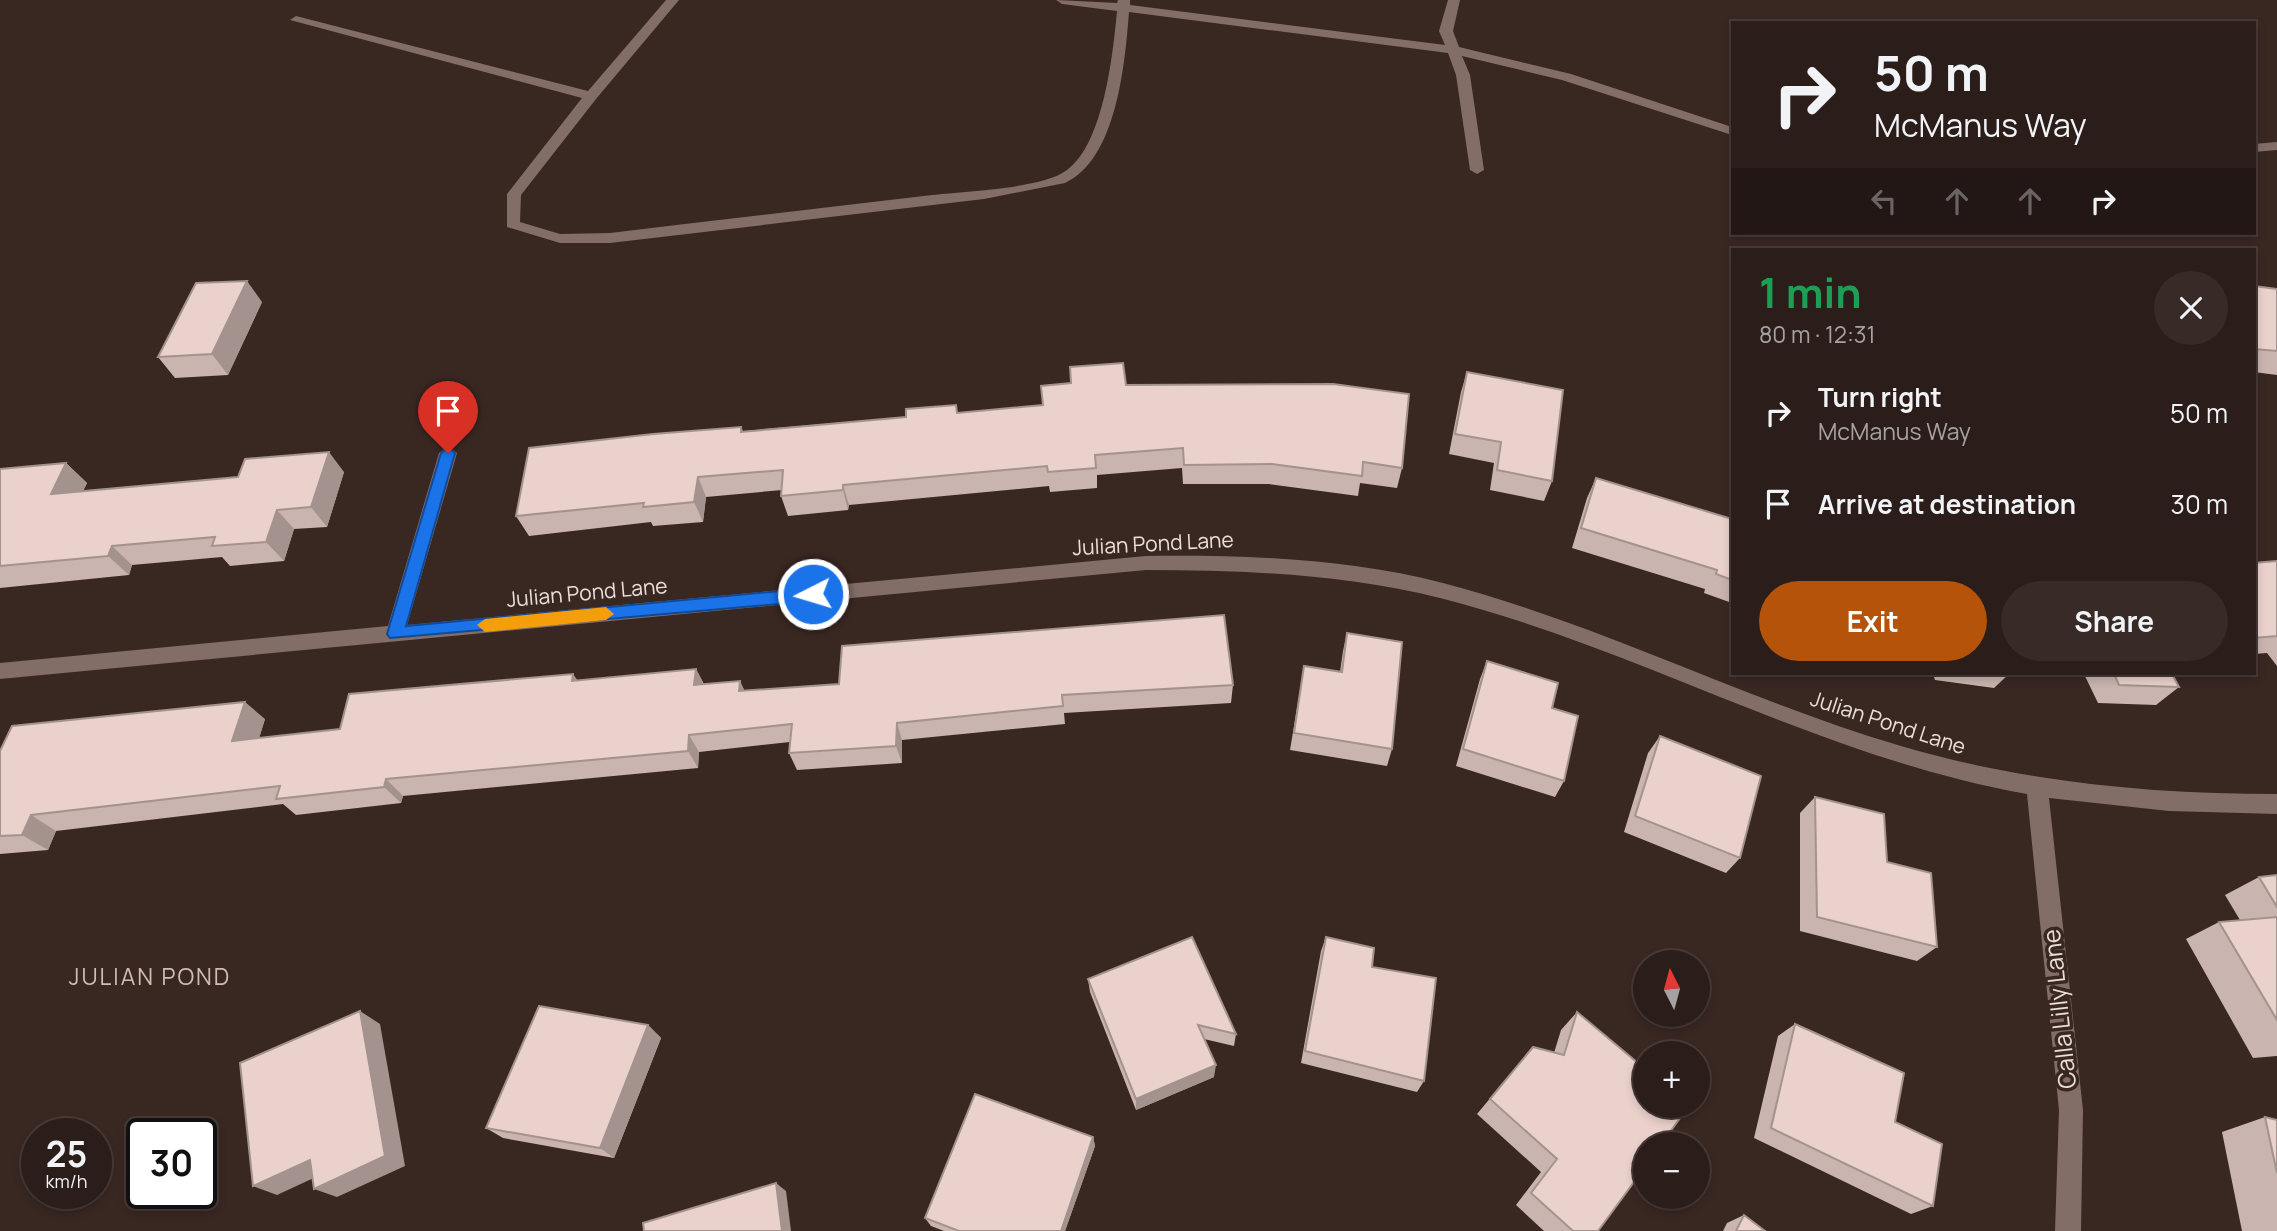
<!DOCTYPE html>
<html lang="en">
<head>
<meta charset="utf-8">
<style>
  :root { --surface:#2b1d1a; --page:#372a27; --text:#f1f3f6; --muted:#a6a2a2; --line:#473b39; --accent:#b45309 }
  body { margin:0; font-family:Manrope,sans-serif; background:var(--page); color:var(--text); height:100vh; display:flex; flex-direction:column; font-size:26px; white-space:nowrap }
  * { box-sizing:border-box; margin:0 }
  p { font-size:23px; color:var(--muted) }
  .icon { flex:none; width:38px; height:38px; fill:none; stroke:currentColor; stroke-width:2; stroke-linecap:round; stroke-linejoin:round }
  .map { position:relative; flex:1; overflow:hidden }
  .panel { position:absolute; left:1731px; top:248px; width:525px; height:427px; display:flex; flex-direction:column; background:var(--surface); border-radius:0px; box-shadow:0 4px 10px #0003,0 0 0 2px var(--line) }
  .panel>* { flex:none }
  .banner { position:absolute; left:1731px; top:21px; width:525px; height:214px; border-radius:0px; box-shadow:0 4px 10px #0003,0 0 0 2px var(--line); background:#2b1d1a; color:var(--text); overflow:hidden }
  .needle { width:46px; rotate:354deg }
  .tools { position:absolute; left:1633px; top:950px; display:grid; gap:14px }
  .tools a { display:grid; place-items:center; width:77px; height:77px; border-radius:50%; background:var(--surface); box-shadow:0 4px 10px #0003,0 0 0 2px var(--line); font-size:35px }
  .speed { position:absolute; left:21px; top:1118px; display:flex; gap:14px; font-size:35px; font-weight:700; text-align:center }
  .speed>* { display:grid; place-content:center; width:91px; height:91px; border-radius:50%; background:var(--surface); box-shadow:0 4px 10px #0003,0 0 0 2px var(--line); line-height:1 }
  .speed small { font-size:18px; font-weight:400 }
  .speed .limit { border:4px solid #111; border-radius:10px; background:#fff; color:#111 }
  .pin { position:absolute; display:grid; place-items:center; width:60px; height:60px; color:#fff; margin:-72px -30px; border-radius:50% 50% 50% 0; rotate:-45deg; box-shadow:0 0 7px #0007 }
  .pin .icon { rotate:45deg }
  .me { position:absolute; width:77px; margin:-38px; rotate:265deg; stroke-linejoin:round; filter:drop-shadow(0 0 5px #0008) }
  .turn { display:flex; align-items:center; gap:24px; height:147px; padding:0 28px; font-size:32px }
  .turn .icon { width:91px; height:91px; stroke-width:2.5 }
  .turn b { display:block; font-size:49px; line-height:60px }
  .lanes { display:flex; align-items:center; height:66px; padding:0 28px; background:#0003; justify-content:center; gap:35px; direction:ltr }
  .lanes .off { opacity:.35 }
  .round { display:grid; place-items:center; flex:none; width:74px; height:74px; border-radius:37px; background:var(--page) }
  .overview { display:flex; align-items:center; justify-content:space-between; height:119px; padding:0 28px }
  h1 { font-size:42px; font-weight:700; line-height:52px; color:#1e9e55 }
  .primary-button { display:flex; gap:14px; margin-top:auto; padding:14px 28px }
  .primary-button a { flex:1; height:80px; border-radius:42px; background:var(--accent); color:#fff; font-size:28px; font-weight:700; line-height:80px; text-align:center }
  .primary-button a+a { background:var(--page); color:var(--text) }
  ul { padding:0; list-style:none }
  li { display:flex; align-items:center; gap:21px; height:91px; padding:0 28px }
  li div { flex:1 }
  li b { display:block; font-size:26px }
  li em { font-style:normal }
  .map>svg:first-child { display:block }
</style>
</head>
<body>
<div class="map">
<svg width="2277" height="1231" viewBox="0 0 2277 1231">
  <rect width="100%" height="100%" fill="#392722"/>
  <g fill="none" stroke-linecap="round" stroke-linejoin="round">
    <path fill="#836d67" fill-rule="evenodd" d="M 666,0 L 679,0 L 596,99 L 521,195 L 520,222 L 560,234 L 610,233 C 717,220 825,208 932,195 C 965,191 1042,189 1067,170 C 1104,143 1113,53 1117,11 L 1062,4 L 1056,0 L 1117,3 L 1118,0 L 1130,0 L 1130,5 L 1445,45 L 1439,31 L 1448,0 L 1460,0 L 1453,31 L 1459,47 L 1571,74 L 1732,127 L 1732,135 L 1562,80 L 1462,56 L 1470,75 L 1484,170 L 1477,174 L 1470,170 L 1456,75 L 1448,53 L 1129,12 C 1125,63 1117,159 1065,183 L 984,199 L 610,243 L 560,243 L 507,227 L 507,194 L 582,98 L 290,20 L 296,16 L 588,91 Z
      M 2277,142 L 2277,150 L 2254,152 L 2254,144 Z"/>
    <path fill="#836d67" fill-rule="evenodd" d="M 448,446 L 457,453 L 407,625 L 1146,556 C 1246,555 1346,558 1443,583 C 1600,624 1745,700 1901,746 C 2023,782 2150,794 2277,794 L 2277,814 L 2169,811 L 2049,798 L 2083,1110 L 2081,1231 L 2055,1231 L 2059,1110 L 2027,794 C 1822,758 1641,649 1440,598 C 1344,574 1245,570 1146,570 L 0,679 L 0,663 L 388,626 L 439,453 Z"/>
  </g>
  <path fill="#c9b4af" d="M 2254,286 L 2277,289 L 2277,375 L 2254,372 Z
    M 262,302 L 228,375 L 175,378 L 158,357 Z
    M 1070,367 L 1126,385 L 1402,468 L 1397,488 L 1360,483 L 1358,496 L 1269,484 L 1183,484 L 1182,468 L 1097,475 L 1097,488 L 1050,492 L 1049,486 L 849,505 L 848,510 L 788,516 L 781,496 L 782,490 L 706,497 L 703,522 L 653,526 L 651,522 L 529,536 L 516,516 L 741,427 L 743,431 L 1043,405 L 1071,383 Z
    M 1467,372 L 1552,481 L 1544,501 L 1490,490 L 1494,463 L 1449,454 L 1461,392 Z
    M 66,463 L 87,483 L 83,491 L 344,472 L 327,527 L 294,529 L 284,561 L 230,566 L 222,557 L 132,565 L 129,575 L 0,588 L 0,469 Z
    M 1596,478 L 1732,519 L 1732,603 L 1704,593 L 1705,589 L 1572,548 L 1587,498 Z
    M 2277,561 L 2277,666 L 2267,653 L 2254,654 L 2254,563 Z
    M 1347,633 L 1392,749 L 1387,766 L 1290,750 L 1304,666 L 1340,672 L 1343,651 Z
    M 1487,661 L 1552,708 L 1564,781 L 1555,797 L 1456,766 L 1480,679 Z
    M 696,669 L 704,684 L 740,681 L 744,690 L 1233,685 L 1231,703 L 1064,713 L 1065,724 L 902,740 L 902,763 L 797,770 L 789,753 L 790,742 L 699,752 L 698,768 L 403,796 L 401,803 L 296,815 L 283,804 L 56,831 L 48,850 L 0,854 L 0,751 L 265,719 L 259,738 L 340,729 L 578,681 Z
    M 1933,674 L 2009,674 L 1994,688 L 1935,680 Z
    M 2084,674 L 2172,674 L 2179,687 L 2156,705 L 2098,703 Z
    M 1660,736 L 1740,858 L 1726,873 L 1624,832 L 1648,753 Z
    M 1815,797 L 1887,862 L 1937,947 L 1917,961 L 1800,931 L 1800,813 Z
    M 2277,875 L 2277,1056 L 2253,1058 L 2186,939 L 2219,922 L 2240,920 L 2225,895 L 2259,877 Z
    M 1326,937 L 1372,967 L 1424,1081 L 1417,1092 L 1301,1063 L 1321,951 Z
    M 1088,979 L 1236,1034 L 1234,1046 L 1204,1039 L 1214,1077 L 1136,1110 L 1090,992 Z
    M 1577,1012 L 1598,1231 L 1544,1231 L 1516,1205 L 1541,1172 L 1477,1114 L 1533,1047 L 1554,1053 L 1561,1030 Z
    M 1795,1024 L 1933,1206 L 1911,1214 L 1754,1138 L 1778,1036 Z
    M 648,1025 L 661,1038 L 614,1158 L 503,1138 L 486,1128 Z
    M 2265,1117 L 2277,1120 L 2277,1231 L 2242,1231 L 2222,1132 Z
    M 1093,1137 L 1095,1146 L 1065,1231 L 944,1231 L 931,1226 L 925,1218 Z
    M 1744,1215 L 1765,1231 L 1723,1231 L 1727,1223 Z"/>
  <path fill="#a4928e" d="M 247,281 L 262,302 L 228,375 L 212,354 Z
    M 329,452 L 344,472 L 327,527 L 311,507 Z
    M 66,463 L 87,483 L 72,513 L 51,494 Z
    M 698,477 L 706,497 L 703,522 L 694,502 Z
    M 843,485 L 849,505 L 848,510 L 843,490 Z
    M 277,510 L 294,529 L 284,561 L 266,542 Z
    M 112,546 L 132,565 L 129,575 L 108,556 Z
    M 696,669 L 705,687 L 694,685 Z
    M 573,674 L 586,692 L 572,681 Z
    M 740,681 L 748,699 L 739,691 Z
    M 245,702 L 265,719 L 253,758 L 232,741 Z
    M 897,723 L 902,740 L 902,763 L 896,746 Z
    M 689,735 L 699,752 L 698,768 L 688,751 Z
    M 386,779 L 403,796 L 401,803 L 384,787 Z
    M 31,815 L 56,831 L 48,850 L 22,835 Z
    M 360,1011 L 380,1024 L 405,1166 L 337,1197 L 314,1189 Z
    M 648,1025 L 661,1038 L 614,1158 L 600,1148 Z
    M 1216,1065 L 1214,1077 L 1136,1110 L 1136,1099 Z
    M 1093,1137 L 1095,1146 L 1065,1231 L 1061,1231 Z
    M 310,1160 L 333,1169 L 277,1195 L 253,1186 Z
    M 776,1183 L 786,1191 L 791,1231 L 782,1231 Z"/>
  <path fill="#ead1cb" stroke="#a4928e" stroke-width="2" d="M 247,281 L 212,354 L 158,357 L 196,283 Z
    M 2254,286 L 2277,289 L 2277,351 L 2254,349 Z
    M 1123,363 L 1126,385 L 1333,384 L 1409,394 L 1402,468 L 1363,462 L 1362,476 L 1272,464 L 1184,465 L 1183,448 L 1095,455 L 1096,468 L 1048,472 L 1047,466 L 843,485 L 843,490 L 781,496 L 783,470 L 698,477 L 694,502 L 643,507 L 644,503 L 516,516 L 529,448 L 653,434 L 741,427 L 741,432 L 906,417 L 906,409 L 956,405 L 957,413 L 1043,405 L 1041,386 L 1071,383 L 1070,367 Z
    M 1467,372 L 1563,390 L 1552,481 L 1497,470 L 1501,442 L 1455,434 Z
    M 329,452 L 311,507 L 277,510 L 266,542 L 212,546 L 215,537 L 112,546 L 108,556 L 0,566 L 0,469 L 66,463 L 51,494 L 238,477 L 245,459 Z
    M 1596,478 L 1732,519 L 1732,580 L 1716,574 L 1717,570 L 1581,528 Z
    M 2277,561 L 2277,636 L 2254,638 L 2254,563 Z
    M 1224,615 L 1233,685 L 1062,695 L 1063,706 L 897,723 L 896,746 L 789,753 L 792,724 L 689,735 L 688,751 L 386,779 L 384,787 L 276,799 L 280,786 L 31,815 L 22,835 L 0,836 L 0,751 L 12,726 L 245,702 L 232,741 L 340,729 L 349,694 L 573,674 L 572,681 L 696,669 L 694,685 L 740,681 L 739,691 L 839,684 L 842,646 Z
    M 1347,633 L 1402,642 L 1392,749 L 1294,733 L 1304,666 L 1342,672 Z
    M 1487,661 L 1558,683 L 1552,708 L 1578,716 L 1564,781 L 1463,749 Z
    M 2114,674 L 2172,674 L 2179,687 L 2119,685 Z
    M 1660,736 L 1761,776 L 1740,858 L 1635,816 Z
    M 1815,797 L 1884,814 L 1887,862 L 1931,873 L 1937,947 L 1817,917 Z
    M 2277,875 L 2277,907 L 2259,877 Z
    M 2277,917 L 2277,1020 L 2219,922 Z
    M 1192,937 L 1236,1034 L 1198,1025 L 1216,1065 L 1136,1099 L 1088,979 Z
    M 1326,937 L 1374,948 L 1372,967 L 1436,978 L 1424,1081 L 1305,1051 Z
    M 539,1006 L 648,1025 L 600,1148 L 486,1128 Z
    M 360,1011 L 385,1156 L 314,1189 L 310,1160 L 253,1186 L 240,1063 Z
    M 1577,1012 L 1645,1069 L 1645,1106 L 1689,1106 L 1661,1144 L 1645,1144 L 1645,1167 L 1598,1231 L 1573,1231 L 1531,1193 L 1557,1159 L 1490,1099 L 1533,1047 L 1564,1055 Z
    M 1795,1024 L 1904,1073 L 1895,1122 L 1942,1144 L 1933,1206 L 1771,1128 Z
    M 975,1094 L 1093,1137 L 1061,1231 L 959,1231 L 925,1218 Z
    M 2265,1117 L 2277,1120 L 2277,1173 Z
    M 776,1183 L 782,1231 L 644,1231 L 643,1223 Z
    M 1744,1215 L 1765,1231 L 1736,1231 Z"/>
  <path fill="#1a73e8" stroke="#114b97" stroke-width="2" d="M 448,447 L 455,453 L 406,626 L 813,588 L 821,594 L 813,601 L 390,638 L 387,634 L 441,453 Z"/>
  <path fill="#f59e0b" d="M 606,607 L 614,614 L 606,620 L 485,632 L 477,625 L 485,619 Z"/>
  <g text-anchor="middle" stroke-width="7" stroke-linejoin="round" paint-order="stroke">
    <g font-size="21" fill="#eadedb" stroke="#392722">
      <text transform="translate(1153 544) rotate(-3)" y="7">Julian Pond Lane</text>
      <text transform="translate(587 593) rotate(-5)" y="7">Julian Pond Lane</text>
      <text transform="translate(1888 723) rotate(18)" y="7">Julian Pond Lane</text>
    </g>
    <g font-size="23" letter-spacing="2" fill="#d3bbb4" stroke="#392722">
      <text x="150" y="985">JULIAN POND</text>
    </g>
    <g font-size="24" fill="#eadedb" stroke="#392722">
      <text transform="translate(2060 1009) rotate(-96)" y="8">Calla Lilly Lane</text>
    </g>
  </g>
</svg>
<div class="tools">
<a><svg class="needle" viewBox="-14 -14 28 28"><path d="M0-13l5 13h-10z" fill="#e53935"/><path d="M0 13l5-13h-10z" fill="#a6a2a2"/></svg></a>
<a>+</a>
<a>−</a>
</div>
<div class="speed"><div>25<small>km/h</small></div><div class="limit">30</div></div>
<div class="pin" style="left:448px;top:453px;background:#d93025"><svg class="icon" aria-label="arrive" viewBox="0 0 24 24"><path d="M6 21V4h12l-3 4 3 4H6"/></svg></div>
<svg class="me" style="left:813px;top:594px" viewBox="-20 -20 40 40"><circle r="17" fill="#1a73e8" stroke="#fff" stroke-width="3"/><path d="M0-11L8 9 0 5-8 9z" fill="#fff"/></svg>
<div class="banner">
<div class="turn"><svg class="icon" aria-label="right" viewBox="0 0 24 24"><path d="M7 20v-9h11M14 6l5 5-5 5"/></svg><div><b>50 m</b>McManus Way</div></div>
<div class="lanes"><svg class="icon off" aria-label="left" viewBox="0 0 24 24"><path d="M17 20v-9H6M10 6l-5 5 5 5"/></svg><svg class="icon off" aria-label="ahead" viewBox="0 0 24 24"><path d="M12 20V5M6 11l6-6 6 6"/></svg><svg class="icon off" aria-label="ahead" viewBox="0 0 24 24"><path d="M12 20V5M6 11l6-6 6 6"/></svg><svg class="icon" aria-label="right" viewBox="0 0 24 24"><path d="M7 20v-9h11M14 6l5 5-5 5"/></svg></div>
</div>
<section class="panel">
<div class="overview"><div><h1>1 min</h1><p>80 m · 12:31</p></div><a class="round"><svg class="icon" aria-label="close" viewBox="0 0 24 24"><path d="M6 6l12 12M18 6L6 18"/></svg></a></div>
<ul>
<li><svg class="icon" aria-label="right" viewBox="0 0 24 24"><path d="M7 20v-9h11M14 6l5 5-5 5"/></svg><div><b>Turn right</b><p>McManus Way</p></div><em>50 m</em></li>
<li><svg class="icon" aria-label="arrive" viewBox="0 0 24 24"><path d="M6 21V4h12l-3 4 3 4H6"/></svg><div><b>Arrive at destination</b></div><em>30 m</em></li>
</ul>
<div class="primary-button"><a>Exit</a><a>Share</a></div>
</section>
</div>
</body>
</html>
